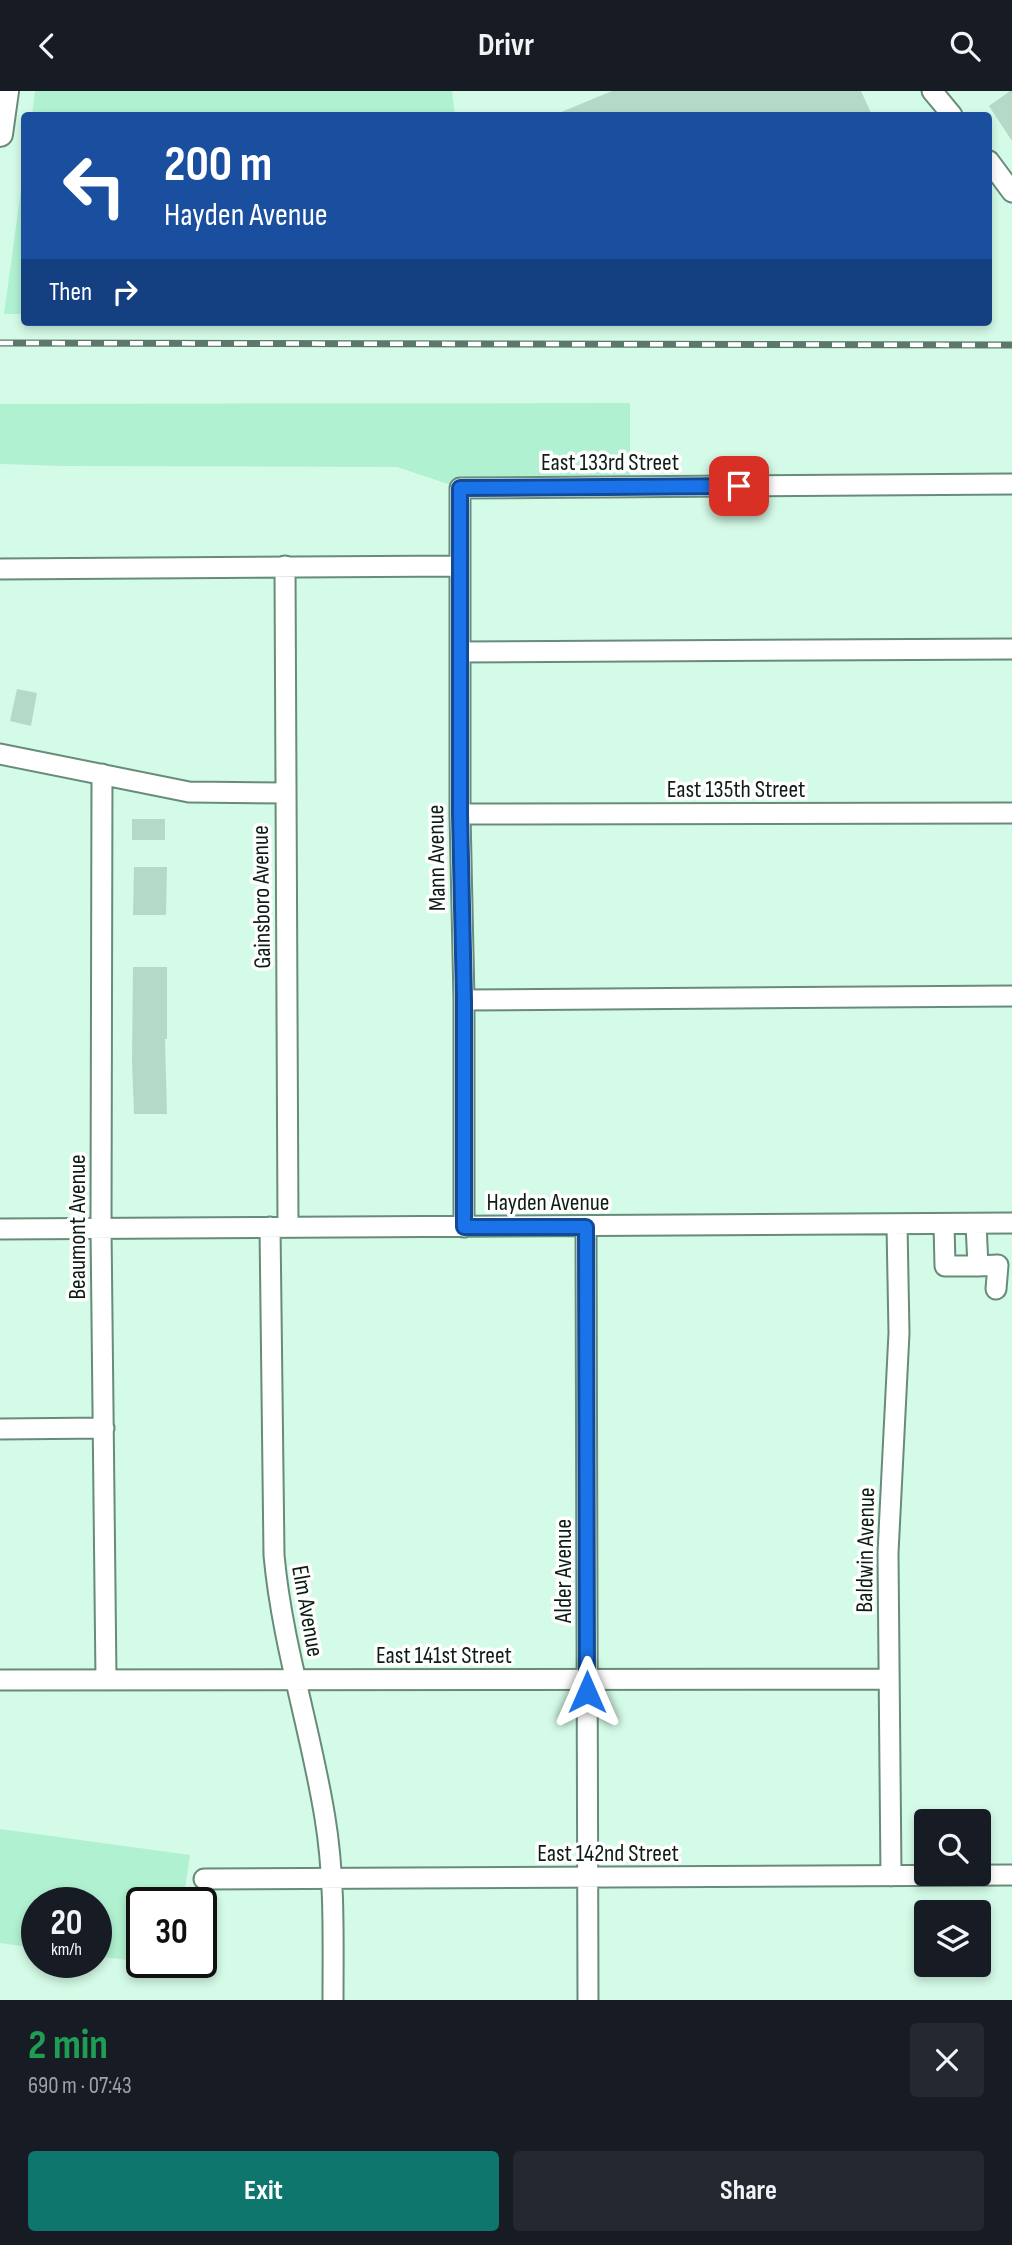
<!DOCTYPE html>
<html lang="en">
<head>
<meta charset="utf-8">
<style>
  :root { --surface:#171b24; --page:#242831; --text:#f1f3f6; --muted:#9ea1a6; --accent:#0f766e }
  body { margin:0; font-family:"Sofia Sans Condensed",sans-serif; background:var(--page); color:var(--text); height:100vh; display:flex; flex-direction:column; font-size:26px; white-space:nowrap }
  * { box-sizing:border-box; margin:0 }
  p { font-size:23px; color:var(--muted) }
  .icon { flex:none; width:38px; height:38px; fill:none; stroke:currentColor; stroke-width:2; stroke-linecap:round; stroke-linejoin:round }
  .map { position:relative; height:1909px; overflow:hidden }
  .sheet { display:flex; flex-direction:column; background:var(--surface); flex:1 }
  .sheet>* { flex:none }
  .guide { position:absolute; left:21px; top:21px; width:971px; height:214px; border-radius:7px; box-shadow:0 4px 10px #0003; background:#1a4fa0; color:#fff; overflow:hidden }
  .controls { position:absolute; left:914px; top:1718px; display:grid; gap:14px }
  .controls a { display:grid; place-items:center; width:77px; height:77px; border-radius:7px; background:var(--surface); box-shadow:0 4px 10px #0003; font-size:35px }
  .speed { position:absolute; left:21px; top:1796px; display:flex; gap:14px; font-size:35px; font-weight:700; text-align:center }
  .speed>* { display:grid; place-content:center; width:91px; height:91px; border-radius:50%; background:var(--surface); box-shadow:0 4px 10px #0003; line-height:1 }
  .speed small { font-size:18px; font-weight:400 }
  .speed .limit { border:4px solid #111; border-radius:10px; background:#fff; color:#111 }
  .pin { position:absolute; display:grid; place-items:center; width:60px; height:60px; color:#fff; margin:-30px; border-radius:14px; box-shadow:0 4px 10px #0006 }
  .me { position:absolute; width:77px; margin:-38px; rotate:0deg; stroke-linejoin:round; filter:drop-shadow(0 0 5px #0008) }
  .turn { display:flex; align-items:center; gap:24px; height:147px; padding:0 28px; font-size:32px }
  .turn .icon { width:91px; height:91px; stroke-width:2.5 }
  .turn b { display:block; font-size:49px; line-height:60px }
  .then { display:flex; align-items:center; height:66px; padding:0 28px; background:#0003; gap:14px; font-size:26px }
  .round { display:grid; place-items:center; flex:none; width:74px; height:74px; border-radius:7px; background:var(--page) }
  .summary { display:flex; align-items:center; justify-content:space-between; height:119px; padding:0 28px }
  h1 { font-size:42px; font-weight:700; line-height:52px; color:#1e9e55 }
  .primary-button { display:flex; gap:14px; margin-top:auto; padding:14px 28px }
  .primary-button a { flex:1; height:80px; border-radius:7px; background:var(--accent); color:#fff; font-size:28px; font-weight:700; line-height:80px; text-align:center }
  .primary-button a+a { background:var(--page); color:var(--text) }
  header { display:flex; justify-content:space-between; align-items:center; height:91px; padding:0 28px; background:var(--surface); font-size:32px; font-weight:700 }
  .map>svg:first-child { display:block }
</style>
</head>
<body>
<header><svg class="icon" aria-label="back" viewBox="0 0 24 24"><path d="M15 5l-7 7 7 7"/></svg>Drivr<svg class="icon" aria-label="search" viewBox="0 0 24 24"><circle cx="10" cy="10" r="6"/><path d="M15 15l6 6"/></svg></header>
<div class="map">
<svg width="1012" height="1909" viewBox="0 0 1012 1909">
  <rect width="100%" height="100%" fill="#d4fbe7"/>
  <path fill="#b0f1d1" d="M 35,0 L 452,0 L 455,24 L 32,24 Z
    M 24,77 L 24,223 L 4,223 Z
    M 630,312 L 630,396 L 460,397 L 397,376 L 64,375 L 0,373 L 0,313 Z
    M 0,1738 L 190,1764 L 183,1811 L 142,1811 L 142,1871 L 175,1871 L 175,1875 L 96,1865 L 96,1811 L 37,1811 L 37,1857 L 0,1852 Z"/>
  <path fill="#b4dac7" d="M 612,0 L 861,0 L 872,24 L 554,24 Z
    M 1010,0 L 1012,0 L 1012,50 L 989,15 Z
    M 17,598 L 37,602 L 31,635 L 10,630 Z
    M 132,728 L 165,728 L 165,749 L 132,749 Z
    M 134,776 L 167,776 L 166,824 L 133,824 Z
    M 133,876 L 167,876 L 167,948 L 165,948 L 167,1023 L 134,1023 L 132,971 Z"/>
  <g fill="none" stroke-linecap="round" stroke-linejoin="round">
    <defs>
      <path id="minor" d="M 932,0 L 952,24
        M 989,70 L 1012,101
        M 285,475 L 288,1136
        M 0,478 L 460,475
        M 460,561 L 1012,558
        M 0,663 L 189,701 L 285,702
        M 102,683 L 101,1137 L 106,1589
        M 460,723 L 1012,722
        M 464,909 L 1012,905
        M 944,1133 L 945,1175 L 978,1175 L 976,1133
        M 270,1136 L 274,1464 C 282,1553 311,1639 325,1727 C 335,1787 333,1848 333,1909
        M 464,1136 L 464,909 L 460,723 L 460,397 L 1012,393
        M 586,1136 L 588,1909
        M 0,1138 L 1012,1132
        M 978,1175 L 998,1174 L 996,1198
        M 0,1338 L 104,1337
        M 0,1589 L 888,1588
        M 891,1785 L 888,1462 L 899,1242 L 897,1134
        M 204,1788 L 1012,1784"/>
      <path id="major" d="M 0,43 L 6,0"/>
    </defs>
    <use href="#minor" stroke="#688b7a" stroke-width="23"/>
    <use href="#major" stroke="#688b7a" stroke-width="28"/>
    <use href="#minor" stroke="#fff" stroke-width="19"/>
    <use href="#major" stroke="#fff" stroke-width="24"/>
    <defs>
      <path id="rail" d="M 0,252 L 1012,254"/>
    </defs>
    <use href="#rail" stroke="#5e776b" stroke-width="7"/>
    <use href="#rail" stroke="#fefefe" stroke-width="4.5" stroke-dasharray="13" stroke-linecap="butt"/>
  </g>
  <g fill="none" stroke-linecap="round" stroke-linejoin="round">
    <defs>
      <path id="route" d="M 587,1601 L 586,1136 L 464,1136 L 464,909 L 460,723 L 460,397 L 739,395"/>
    </defs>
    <use href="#route" stroke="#114b97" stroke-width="18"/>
    <use href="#route" stroke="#1a73e8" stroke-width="12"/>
  </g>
  <g text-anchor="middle" stroke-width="7" stroke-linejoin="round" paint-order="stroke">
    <g font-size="24" fill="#0d1c15" stroke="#fefefe">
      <text x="610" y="379">East 133rd Street</text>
      <text x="736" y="706">East 135th Street</text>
      <text transform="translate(436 767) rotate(-91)" y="8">Mann Avenue</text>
      <text transform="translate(261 806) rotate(-91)" y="8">Gainsboro Avenue</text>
      <text x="548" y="1119">Hayden Avenue</text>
      <text transform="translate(77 1136) rotate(-90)" y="8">Beaumont Avenue</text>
      <text transform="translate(865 1459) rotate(-89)" y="8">Baldwin Avenue</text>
      <text transform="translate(563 1480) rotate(-90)" y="8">Alder Avenue</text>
      <text transform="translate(308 1520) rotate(80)" y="8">Elm Avenue</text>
      <text x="444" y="1572">East 141st Street</text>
      <text x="608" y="1770">East 142nd Street</text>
    </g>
  </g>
</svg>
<div class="controls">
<a><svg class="icon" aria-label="search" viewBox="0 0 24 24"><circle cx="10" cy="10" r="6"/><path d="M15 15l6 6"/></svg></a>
<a><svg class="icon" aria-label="layers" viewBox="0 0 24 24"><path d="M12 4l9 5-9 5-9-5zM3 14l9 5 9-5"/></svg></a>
</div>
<div class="speed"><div>20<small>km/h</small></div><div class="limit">30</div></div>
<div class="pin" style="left:739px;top:395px;background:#d93025"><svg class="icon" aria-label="arrive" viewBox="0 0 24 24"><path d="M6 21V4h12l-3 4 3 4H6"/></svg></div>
<svg class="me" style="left:587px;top:1601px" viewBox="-20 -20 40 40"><path d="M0-17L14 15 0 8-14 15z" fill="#1a73e8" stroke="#fff" stroke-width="4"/></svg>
<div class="guide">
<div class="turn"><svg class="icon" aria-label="left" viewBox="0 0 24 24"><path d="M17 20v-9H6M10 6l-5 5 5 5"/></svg><div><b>200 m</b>Hayden Avenue</div></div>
<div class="then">Then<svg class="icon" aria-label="right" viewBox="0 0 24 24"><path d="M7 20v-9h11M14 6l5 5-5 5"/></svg></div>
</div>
</div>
<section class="sheet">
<div class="summary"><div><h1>2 min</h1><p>690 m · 07:43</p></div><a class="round"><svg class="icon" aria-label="close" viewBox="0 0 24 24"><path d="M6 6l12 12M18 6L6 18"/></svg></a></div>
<div class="primary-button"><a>Exit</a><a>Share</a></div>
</section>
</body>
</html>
